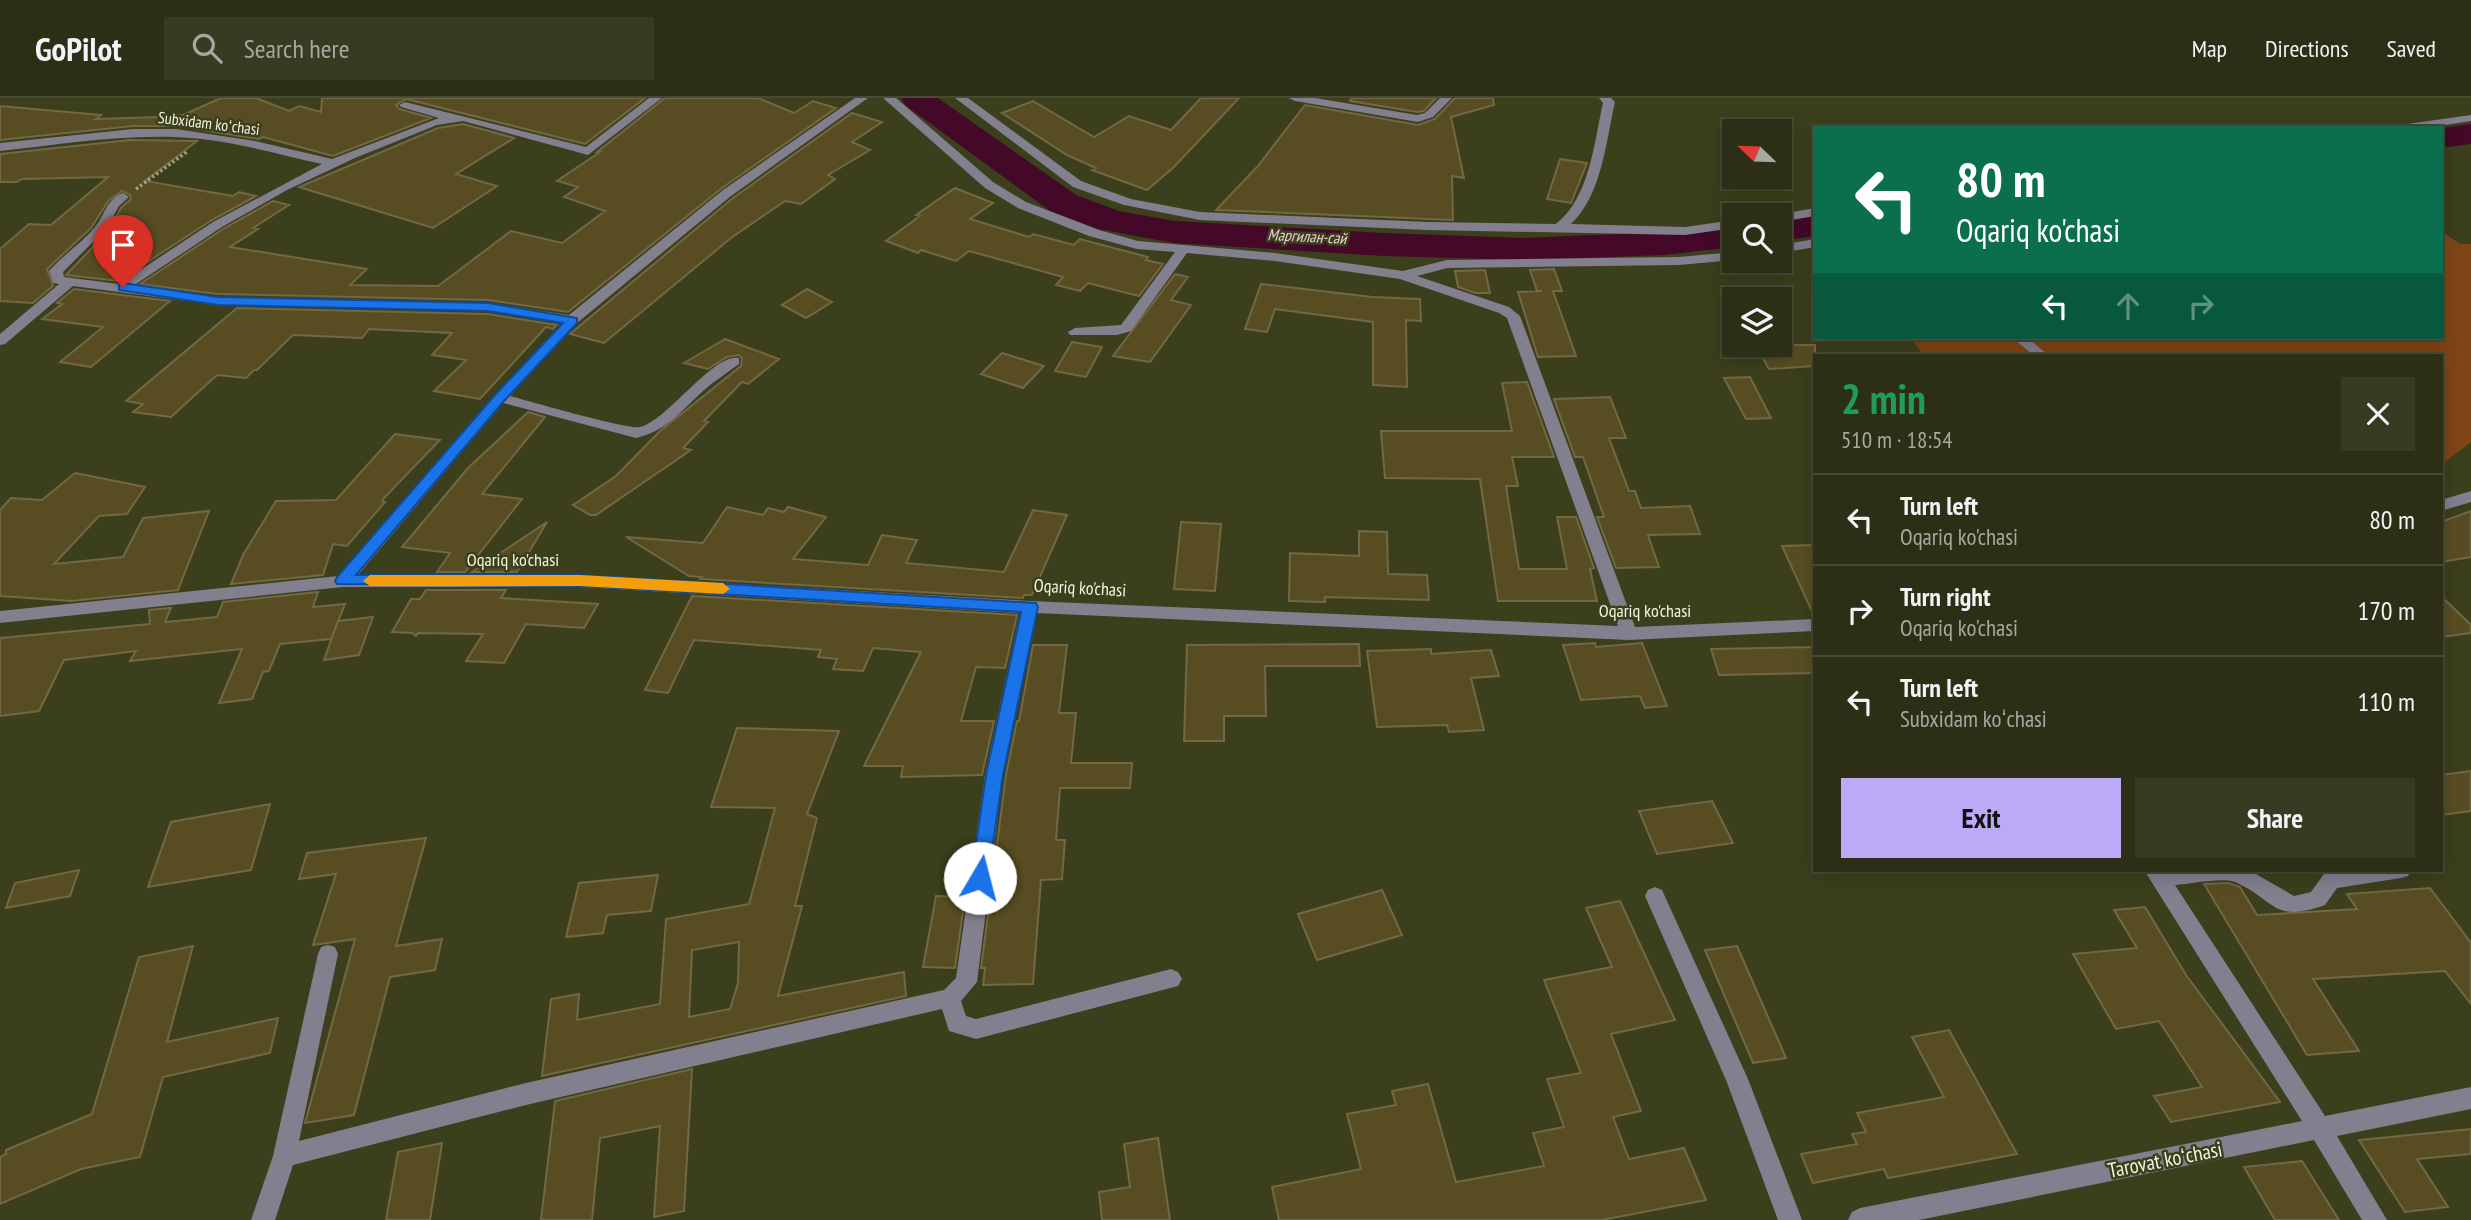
<!DOCTYPE html>
<html lang="en">
<head>
<meta charset="utf-8">
<style>
  :root { --surface:#2c2f15; --page:#383b22; --text:#f1f3f6; --muted:#a6a9a0; --line:#484a34; --accent:#bbaaf6 }
  body { margin:0; font-family:"PT Sans Narrow",sans-serif; background:var(--page); color:var(--text); height:100vh; display:flex; flex-direction:column; font-size:26px; white-space:nowrap }
  * { box-sizing:border-box; margin:0 }
  p { font-size:23px; color:var(--muted) }
  .icon { flex:none; width:38px; height:38px; fill:none; stroke:currentColor; stroke-width:2; stroke-linecap:round; stroke-linejoin:round }
  .map { position:relative; flex:1; overflow:hidden }
  .details { position:absolute; left:1813px; top:256px; width:630px; height:518px; display:flex; flex-direction:column; background:var(--surface); border-radius:0px; box-shadow:0 4px 18px #0003,0 0 0 2px var(--line) }
  .details>* { flex:none }
  .top-card { position:absolute; left:1813px; top:28px; width:630px; height:214px; border-radius:0px; box-shadow:0 4px 18px #0003,0 0 0 2px var(--line); background:#0b6e4f; color:#fff; overflow:hidden }
  .needle { width:46px; rotate:293deg }
  .fabs { position:absolute; left:1722px; top:21px; display:grid; gap:14px }
  .fabs a { display:grid; place-items:center; width:70px; height:70px; border-radius:0px; background:var(--surface); box-shadow:0 4px 18px #0003,0 0 0 2px var(--line); font-size:35px }
  .pin { position:absolute; display:grid; place-items:center; width:60px; height:60px; color:#fff; margin:-72px -30px; border-radius:50% 50% 50% 0; rotate:-45deg; box-shadow:0 0 7px #0007 }
  .pin .icon { rotate:45deg }
  .me { position:absolute; width:77px; margin:-38px; rotate:8deg; stroke-linejoin:round; filter:drop-shadow(0 0 5px #0008) }
  .turn { display:flex; align-items:center; gap:24px; height:147px; padding:0 28px; font-size:32px }
  .turn .icon { width:91px; height:91px; stroke-width:2.5 }
  .turn b { display:block; font-size:49px; line-height:60px }
  .lanes { display:flex; align-items:center; height:66px; padding:0 28px; background:#0003; justify-content:center; gap:35px; direction:ltr }
  .lanes .off { opacity:.35 }
  .round { display:grid; place-items:center; flex:none; width:74px; height:74px; border-radius:0px; background:var(--page) }
  .head { display:flex; align-items:center; justify-content:space-between; height:119px; padding:0 28px }
  h1 { font-size:42px; font-weight:700; line-height:52px; color:#1e9e55 }
  .action { display:flex; gap:14px; margin-top:auto; padding:14px 28px }
  .action a { flex:1; height:80px; border-radius:0px; background:var(--accent); color:#111; font-size:28px; font-weight:700; line-height:80px; text-align:center }
  .action a+a { background:var(--page); color:var(--text) }
  ul { padding:0; list-style:none }
  li { display:flex; align-items:center; gap:21px; height:91px; padding:0 28px; border-top:2px solid var(--line) }
  li div { flex:1 }
  li b { display:block; font-size:26px }
  li em { font-style:normal }
  header { display:flex; align-items:center; gap:42px; box-sizing:border-box; height:98px; padding:0 35px; background:var(--surface); border-bottom:2px solid var(--line) }
  header strong { font-size:33px }
  nav { display:flex; gap:38px; margin-inline-start:auto; font-size:24px }
  .search { width:490px; height:63px; background:var(--page); display:flex; align-items:center; gap:18px; box-sizing:border-box; padding:0 24px; border-radius:0px; color:var(--muted); font-size:26px }
  .map>svg:first-child { display:block }
</style>
</head>
<body>
<header>
<strong>GoPilot</strong>
<div class="search"><svg class="icon" aria-label="search" viewBox="0 0 24 24"><circle cx="10" cy="10" r="6"/><path d="M15 15l6 6"/></svg>Search here</div>
<nav><a>Map</a><a>Directions</a><a>Saved</a></nav>
</header>
<div class="map">
<svg width="2471" height="1122" viewBox="0 0 2471 1122">
  <rect width="100%" height="100%" fill="#3b3f1c"/>
  <path fill="#7f4517" d="M 2441,133 L 2460,146 L 2471,146 L 2471,344 L 2441,367 L 2441,257 L 1923,257 L 1911,240 L 2441,240 Z"/>
  <g fill="none" stroke-linecap="round" stroke-linejoin="round">
    <path fill="#440928" fill-rule="evenodd" d="M 901,0 L 938,0 L 1076,97 L 1119,113 L 1174,123 L 1384,135 L 1524,140 L 1664,134 L 1734,127 L 1734,149 L 1664,157 L 1524,162 L 1384,158 L 1174,145 L 1098,131 L 1050,113 L 905,7 Z
      M 2471,26 L 2471,46 L 2441,50 L 2441,30 Z
      M 1815,116 L 1815,138 L 1780,143 L 1780,121 Z"/>
  </g>
  <path fill="#584d22" stroke="#726844" stroke-width="2" fill-rule="evenodd" d="M 221,0 L 256,0 L 289,13 L 299,8 L 321,14 L 322,0 L 645,0 L 585,46 L 406,1 L 396,7 L 399,11 L 431,20 L 333,58 L 263,39 L 259,41 L 176,28 L 133,28 L 0,42 L 0,8 L 101,17 L 96,21 L 161,19 L 183,17 Z
    M 665,0 L 758,0 L 794,15 L 813,3 L 836,10 L 722,90 L 568,214 L 488,202 L 218,196 L 140,186 L 223,131 L 273,103 L 289,107 L 253,130 L 258,131 L 230,149 L 367,171 L 350,187 L 438,188 L 511,133 L 562,145 L 605,113 L 564,99 L 578,89 L 557,83 L 600,54 L 597,54 Z
    M 1201,0 L 1239,0 L 1174,69 L 1147,92 L 1092,72 L 1096,70 L 1067,57 L 1002,15 L 1033,3 L 1094,39 L 1129,18 L 1171,32 Z
    M 1352,0 L 1436,0 L 1424,13 L 1417,14 L 1350,3 Z
    M 1455,0 L 1493,0 L 1494,7 L 1451,19 L 1464,80 L 1452,78 L 1453,122 L 1216,112 L 1257,69 L 1305,7 L 1418,27 L 1435,21 Z
    M 852,15 L 882,24 L 852,44 L 870,52 L 828,77 L 835,81 L 801,106 L 785,103 L 731,140 L 604,245 L 570,236 L 733,100 Z
    M 463,26 L 514,40 L 456,76 L 497,88 L 433,130 L 299,89 L 438,30 Z
    M 130,42 L 197,43 L 145,83 L 233,98 L 239,94 L 256,98 L 212,122 L 118,183 L 66,177 L 109,132 L 121,110 L 131,101 L 130,97 L 122,93 L 109,102 L 91,130 L 47,171 L 53,188 L 33,205 L 0,203 L 0,151 L 29,126 L 51,127 L 108,79 L 22,81 L 17,84 L 0,84 L 0,56 Z
    M 1560,61 L 1587,65 L 1571,105 L 1547,101 Z
    M 955,90 L 993,105 L 970,121 L 1029,139 L 1033,136 L 1074,147 L 1080,141 L 1148,159 L 1146,162 L 1163,166 L 1139,198 L 1088,185 L 1080,193 L 1056,187 L 1063,179 L 969,153 L 956,163 L 921,152 L 918,155 L 886,143 L 920,118 L 916,117 Z
    M 1554,171 L 1562,193 L 1553,193 L 1576,258 L 1538,259 L 1518,194 L 1542,193 L 1537,193 L 1530,172 Z
    M 1485,172 L 1490,195 L 1475,195 L 1458,189 L 1455,173 Z
    M 1175,176 L 1188,179 L 1171,202 L 1191,207 L 1150,264 L 1113,258 Z
    M 1261,186 L 1372,199 L 1420,201 L 1421,223 L 1406,222 L 1407,289 L 1373,287 L 1373,224 L 1275,211 L 1267,234 L 1245,231 Z
    M 74,191 L 170,203 L 91,269 L 60,264 L 103,229 L 42,221 L 62,206 L 57,205 Z
    M 807,191 L 832,204 L 806,220 L 782,207 Z
    M 237,210 L 488,216 L 557,227 L 553,231 L 546,229 L 480,301 L 434,293 L 466,262 L 432,257 L 452,235 L 369,231 L 362,240 L 293,237 L 257,272 L 254,272 L 246,280 L 217,277 L 171,319 L 133,314 L 143,306 L 126,303 Z
    M 725,241 L 779,261 L 748,286 L 742,284 L 704,323 L 708,324 L 683,350 L 691,352 L 596,417 L 590,417 L 573,407 L 616,378 L 660,333 L 741,268 L 742,260 L 739,257 L 727,259 L 708,271 L 684,265 Z
    M 1072,244 L 1102,249 L 1086,279 L 1055,273 Z
    M 1755,247 L 1815,247 L 1815,268 L 1769,271 Z
    M 1002,255 L 1044,268 L 1023,290 L 981,276 Z
    M 1750,279 L 1771,320 L 1746,321 L 1724,280 Z
    M 1527,284 L 1554,359 L 1512,359 L 1518,388 L 1506,388 L 1519,471 L 1567,471 L 1557,419 L 1576,419 L 1594,470 L 1590,471 L 1597,503 L 1498,503 L 1480,381 L 1385,380 L 1381,333 L 1512,333 L 1502,285 Z
    M 1610,299 L 1626,340 L 1609,340 L 1629,393 L 1635,393 L 1641,410 L 1690,408 L 1700,436 L 1648,437 L 1659,469 L 1616,470 L 1597,419 L 1604,419 L 1583,359 L 1575,359 L 1554,301 Z
    M 528,314 L 545,319 L 482,396 L 522,401 L 465,474 L 437,474 L 450,455 L 402,449 L 468,370 Z
    M 395,336 L 440,342 L 382,402 L 385,404 L 347,448 L 333,446 L 323,477 L 231,486 L 243,457 L 276,403 L 336,402 Z
    M 75,375 L 145,389 L 127,416 L 99,418 L 54,466 L 123,459 L 143,420 L 209,413 L 178,492 L 71,503 L 0,498 L 0,412 L 11,400 L 42,402 Z
    M 727,409 L 763,417 L 768,410 L 784,414 L 788,409 L 826,419 L 793,461 L 868,467 L 882,437 L 917,442 L 906,465 L 1004,474 L 1033,412 L 1067,417 L 1032,497 L 1024,497 L 1023,500 L 700,481 L 702,479 L 689,478 L 626,439 L 703,445 Z
    M 2471,413 L 2471,459 L 2441,464 L 2441,424 Z
    M 547,424 L 517,474 L 472,474 Z
    M 1181,424 L 1221,426 L 1215,493 L 1174,491 Z
    M 1359,433 L 1387,434 L 1388,476 L 1427,477 L 1429,502 L 1325,499 L 1325,504 L 1289,503 L 1290,455 L 1359,458 Z
    M 1815,447 L 1815,518 L 1814,518 L 1782,448 Z
    M 426,492 L 506,492 L 501,500 L 598,506 L 584,530 L 526,526 L 504,565 L 466,563 L 483,536 L 418,535 L 416,538 L 412,535 L 392,534 L 411,501 L 420,501 Z
    M 318,494 L 313,509 L 345,506 L 331,541 L 280,546 L 269,573 L 263,574 L 252,601 L 219,605 L 242,551 L 130,563 L 136,553 L 64,562 L 39,613 L 0,618 L 0,540 L 150,526 L 149,512 L 171,510 L 165,524 L 217,519 L 223,504 Z
    M 692,498 L 1017,517 L 1005,570 L 976,569 L 961,623 L 994,623 L 982,677 L 901,679 L 903,668 L 864,668 L 921,554 L 873,550 L 863,573 L 833,571 L 837,561 L 818,559 L 821,552 L 694,542 L 668,595 L 645,592 Z
    M 2441,498 L 2471,527 L 2471,535 L 2441,539 Z
    M 373,519 L 359,557 L 324,562 L 338,523 Z
    M 1595,545 L 1596,549 L 1642,545 L 1667,608 L 1645,610 L 1640,598 L 1581,602 L 1563,547 Z
    M 1359,546 L 1360,568 L 1265,568 L 1266,618 L 1224,618 L 1224,643 L 1184,643 L 1187,547 Z
    M 1033,547 L 1067,547 L 1059,615 L 1076,615 L 1071,665 L 1132,665 L 1130,690 L 1060,690 L 1056,742 L 1065,742 L 1062,781 L 1041,782 L 1033,886 L 983,887 L 985,870 L 981,870 L 1006,677 L 1017,623 L 1019,623 Z
    M 1815,549 L 1815,575 L 1719,577 L 1711,551 Z
    M 1431,551 L 1431,556 L 1491,552 L 1499,578 L 1471,580 L 1484,632 L 1449,634 L 1447,627 L 1377,629 L 1367,553 Z
    M 737,630 L 839,633 L 807,716 L 817,720 L 795,808 L 802,808 L 778,898 L 904,874 L 906,898 L 542,978 L 551,901 L 579,896 L 577,922 L 660,906 L 666,821 L 749,806 L 775,710 L 711,709 ZM 739,844 L 738,885 L 730,911 L 689,919 L 692,852 Z
    M 2471,673 L 2471,713 L 2441,717 L 2441,677 Z
    M 1712,703 L 1733,745 L 1657,756 L 1639,713 Z
    M 270,706 L 251,772 L 148,789 L 171,724 Z
    M 426,740 L 396,848 L 442,841 L 435,872 L 390,879 L 354,1017 L 305,1025 L 355,841 L 313,847 L 336,776 L 299,781 L 307,755 Z
    M 79,772 L 70,798 L 6,810 L 15,785 Z
    M 658,777 L 651,813 L 607,817 L 603,835 L 566,839 L 579,785 Z
    M 2229,785 L 2240,789 L 2257,817 L 2357,811 L 2347,796 L 2430,790 L 2471,845 L 2471,906 L 2445,873 L 2313,881 L 2359,953 L 2307,957 L 2204,786 Z
    M 1382,792 L 1402,837 L 1317,862 L 1298,816 Z
    M 936,798 L 965,799 L 955,870 L 923,869 Z
    M 1620,803 L 1675,922 L 1611,936 L 1641,1013 L 1613,1019 L 1629,1061 L 1684,1050 L 1706,1102 L 1602,1122 L 1279,1122 L 1272,1089 L 1361,1071 L 1347,1016 L 1396,1007 L 1392,993 L 1428,986 L 1456,1084 L 1544,1068 L 1533,1035 L 1564,1029 L 1547,981 L 1581,975 L 1544,882 L 1612,869 L 1586,810 Z
    M 2145,809 L 2186,877 L 2280,1004 L 2171,1024 L 2154,998 L 2202,989 L 2159,923 L 2116,931 L 2073,856 L 2137,850 L 2114,812 Z
    M 193,848 L 167,944 L 278,920 L 270,955 L 163,979 L 140,1059 L 81,1071 L 0,1106 L 0,1059 L 6,1056 L 6,1052 L 92,1016 L 139,859 Z
    M 1737,848 L 1786,960 L 1753,965 L 1705,852 Z
    M 1949,932 L 2017,1056 L 1888,1080 L 1884,1071 L 1813,1085 L 1801,1056 L 1857,1046 L 1852,1036 L 1866,1034 L 1857,1015 L 1944,999 L 1912,939 Z
    M 692,971 L 684,1113 L 654,1119 L 660,1028 L 600,1040 L 592,1122 L 541,1122 L 555,1003 Z
    M 2471,1031 L 2471,1056 L 2417,1061 L 2448,1109 L 2405,1114 L 2359,1042 Z
    M 1158,1040 L 1170,1122 L 1102,1122 L 1099,1094 L 1130,1089 L 1124,1046 Z
    M 442,1045 L 430,1122 L 386,1122 L 398,1054 Z
    M 2302,1063 L 2339,1122 L 2275,1122 L 2244,1069 Z"/>
  <g fill="none" stroke-linecap="round" stroke-linejoin="round">
    <path stroke="#9ca085" stroke-width="3.5" stroke-dasharray="2.5 2.5" stroke-linecap="butt" d="M 136,91 L 188,53"/>
    <path fill="#827f8f" fill-rule="evenodd" d="M 649,0 L 662,0 L 588,57 L 463,23 L 437,27 L 355,60 L 287,92 L 222,129 L 133,188 L 218,199 L 488,205 L 569,217 L 723,92 L 855,0 L 868,0 L 731,98 L 577,225 L 510,298 C 529,303 628,332 640,329 C 668,322 714,254 739,260 L 739,266 C 727,275 714,283 703,293 C 681,313 667,333 636,340 L 503,305 L 358,477 L 580,477 L 1030,503 L 1618,528 L 1507,220 L 1499,215 L 1400,181 L 1275,163 L 1187,155 L 1131,233 L 1117,237 L 1070,237 L 1068,234 L 1075,230 L 1121,227 L 1175,154 L 1137,151 L 1089,138 L 1018,110 L 985,90 L 883,0 L 896,0 L 993,84 L 1026,104 L 1099,132 L 1138,143 L 1275,155 L 1403,173 L 1447,162 L 1679,159 L 1734,154 L 1734,162 L 1679,167 L 1447,170 L 1417,178 L 1509,209 L 1520,218 L 1635,529 L 1815,521 L 1815,533 L 1629,542 L 1037,515 L 1003,677 L 977,884 L 961,903 L 966,918 L 976,921 L 1171,871 L 1178,874 L 1182,881 L 1178,888 L 976,941 L 949,933 L 942,911 L 526,1007 L 293,1067 L 275,1122 L 251,1122 L 273,1058 L 318,856 L 321,849 L 328,847 L 335,849 L 338,856 L 299,1043 L 526,985 L 944,892 L 956,880 L 985,677 L 1020,515 L 580,489 L 343,489 L 0,525 L 0,513 L 338,478 L 495,297 L 562,225 L 488,213 L 218,207 L 73,188 L 5,246 L 0,247 L 0,236 L 59,186 L 53,185 L 49,173 C 64,156 85,143 98,125 C 106,113 108,100 123,95 L 129,99 L 119,108 L 107,130 L 63,174 L 64,179 L 119,186 L 213,124 L 322,66 C 273,55 222,40 173,39 C 115,37 57,47 0,53 L 0,45 L 133,31 L 176,31 L 255,43 L 332,61 L 439,20 L 401,9 L 399,7 L 405,4 L 586,49 Z
      M 955,0 L 968,0 L 1081,83 L 1131,101 L 1200,114 L 1428,124 L 1556,126 C 1590,99 1594,44 1603,5 L 1599,0 L 1611,0 L 1615,4 C 1606,43 1602,97 1571,126 L 1685,129 L 1734,122 L 1734,130 L 1685,137 L 1428,132 L 1200,122 L 1124,107 L 1073,89 Z
      M 1289,0 L 1315,0 L 1417,17 L 1425,15 L 1440,0 L 1452,0 L 1433,19 L 1418,24 L 1295,3 Z
      M 2471,17 L 2471,23 L 2426,30 L 2394,30 L 2400,27 Z
      M 1815,110 L 1815,118 L 1780,124 L 1780,117 L 1776,117 Z
      M 1815,141 L 1815,149 L 1780,155 L 1780,147 Z
      M 2013,240 L 2028,240 L 2048,257 L 2033,257 Z
      M 2471,393 L 2471,404 L 2441,413 L 2441,402 Z
      M 2144,772 L 2249,772 L 2294,798 L 2311,794 L 2324,776 L 2331,773 L 2411,772 L 2408,778 L 2401,780 L 2337,790 L 2325,807 C 2272,826 2276,802 2235,784 C 2224,779 2189,786 2175,787 L 2325,1018 L 2471,989 L 2471,1011 L 2337,1038 L 2387,1122 L 2362,1122 L 2314,1042 L 1919,1122 L 1848,1122 L 1852,1114 L 1860,1110 L 2302,1023 Z
      M 1655,789 L 1662,792 L 1748,981 L 1802,1122 L 1778,1122 L 1726,982 L 1645,798 L 1648,792 Z"/>
  </g>
  <path fill="#1a73e8" stroke="#114b97" stroke-width="2" d="M 123,185 L 218,199 L 488,205 L 577,220 L 577,225 L 504,303 L 356,477 L 580,477 L 1036,505 L 1038,509 L 1003,677 L 987,786 L 980,788 L 974,786 L 971,780 L 986,677 L 1021,514 L 580,488 L 337,486 L 335,483 L 337,479 L 495,297 L 563,225 L 488,213 L 218,207 L 119,192 L 119,186 Z"/>
  <path fill="#f59e0b" d="M 370,477 L 580,477 L 723,485 L 730,491 L 723,496 L 580,488 L 370,488 L 363,483 Z"/>
  <g text-anchor="middle" stroke-width="5" stroke-linejoin="round" paint-order="stroke">
    <g font-size="16" fill="#f2f5e1" stroke="#3b3f1c">
      <text transform="translate(209 25) rotate(7)" y="6">Subxidam koʻchasi</text>
    </g>
    <g font-size="16" font-style="italic" fill="#ecced9" stroke="#3b3f1c">
      <text transform="translate(1307 138) rotate(3)" y="6">Маргилан-сай</text>
    </g>
    <g font-size="18" fill="#f2f5e1" stroke="#3b3f1c">
      <text x="513" y="468">Oqariq ko'chasi</text>
      <text transform="translate(1080 490) rotate(3)" y="6">Oqariq ko'chasi</text>
      <text x="1645" y="519">Oqariq ko'chasi</text>
    </g>
    <g font-size="21" fill="#f2f5e1" stroke="#3b3f1c">
      <text transform="translate(2165 1062) rotate(-11)" y="7">Tarovat koʻchasi</text>
    </g>
  </g>
</svg>
<div class="fabs">
<a><svg class="needle" viewBox="-14 -14 28 28"><path d="M0-13l5 13h-10z" fill="#e53935"/><path d="M0 13l5-13h-10z" fill="#a6a9a0"/></svg></a>
<a><svg class="icon" aria-label="search" viewBox="0 0 24 24"><circle cx="10" cy="10" r="6"/><path d="M15 15l6 6"/></svg></a>
<a><svg class="icon" aria-label="layers" viewBox="0 0 24 24"><path d="M12 4l9 5-9 5-9-5zM3 14l9 5 9-5"/></svg></a>
</div>
<div class="pin" style="left:123px;top:189px;background:#d93025"><svg class="icon" aria-label="arrive" viewBox="0 0 24 24"><path d="M6 21V4h12l-3 4 3 4H6"/></svg></div>
<svg class="me" style="left:980px;top:780px" viewBox="-20 -20 40 40"><circle r="19" fill="#fff"/><path d="M0-13L10 11 0 6-10 11z" fill="#1a73e8"/></svg>
<div class="top-card">
<div class="turn"><svg class="icon" aria-label="left" viewBox="0 0 24 24"><path d="M17 20v-9H6M10 6l-5 5 5 5"/></svg><div><b>80 m</b>Oqariq ko'chasi</div></div>
<div class="lanes"><svg class="icon" aria-label="left" viewBox="0 0 24 24"><path d="M17 20v-9H6M10 6l-5 5 5 5"/></svg><svg class="icon off" aria-label="ahead" viewBox="0 0 24 24"><path d="M12 20V5M6 11l6-6 6 6"/></svg><svg class="icon off" aria-label="right" viewBox="0 0 24 24"><path d="M7 20v-9h11M14 6l5 5-5 5"/></svg></div>
</div>
<section class="details">
<div class="head"><div><h1>2 min</h1><p>510 m · 18:54</p></div><a class="round"><svg class="icon" aria-label="close" viewBox="0 0 24 24"><path d="M6 6l12 12M18 6L6 18"/></svg></a></div>
<ul>
<li><svg class="icon" aria-label="left" viewBox="0 0 24 24"><path d="M17 20v-9H6M10 6l-5 5 5 5"/></svg><div><b>Turn left</b><p>Oqariq ko'chasi</p></div><em>80 m</em></li>
<li><svg class="icon" aria-label="right" viewBox="0 0 24 24"><path d="M7 20v-9h11M14 6l5 5-5 5"/></svg><div><b>Turn right</b><p>Oqariq ko'chasi</p></div><em>170 m</em></li>
<li><svg class="icon" aria-label="left" viewBox="0 0 24 24"><path d="M17 20v-9H6M10 6l-5 5 5 5"/></svg><div><b>Turn left</b><p>Subxidam koʻchasi</p></div><em>110 m</em></li>
</ul>
<div class="action"><a>Exit</a><a>Share</a></div>
</section>
</div>
</body>
</html>
